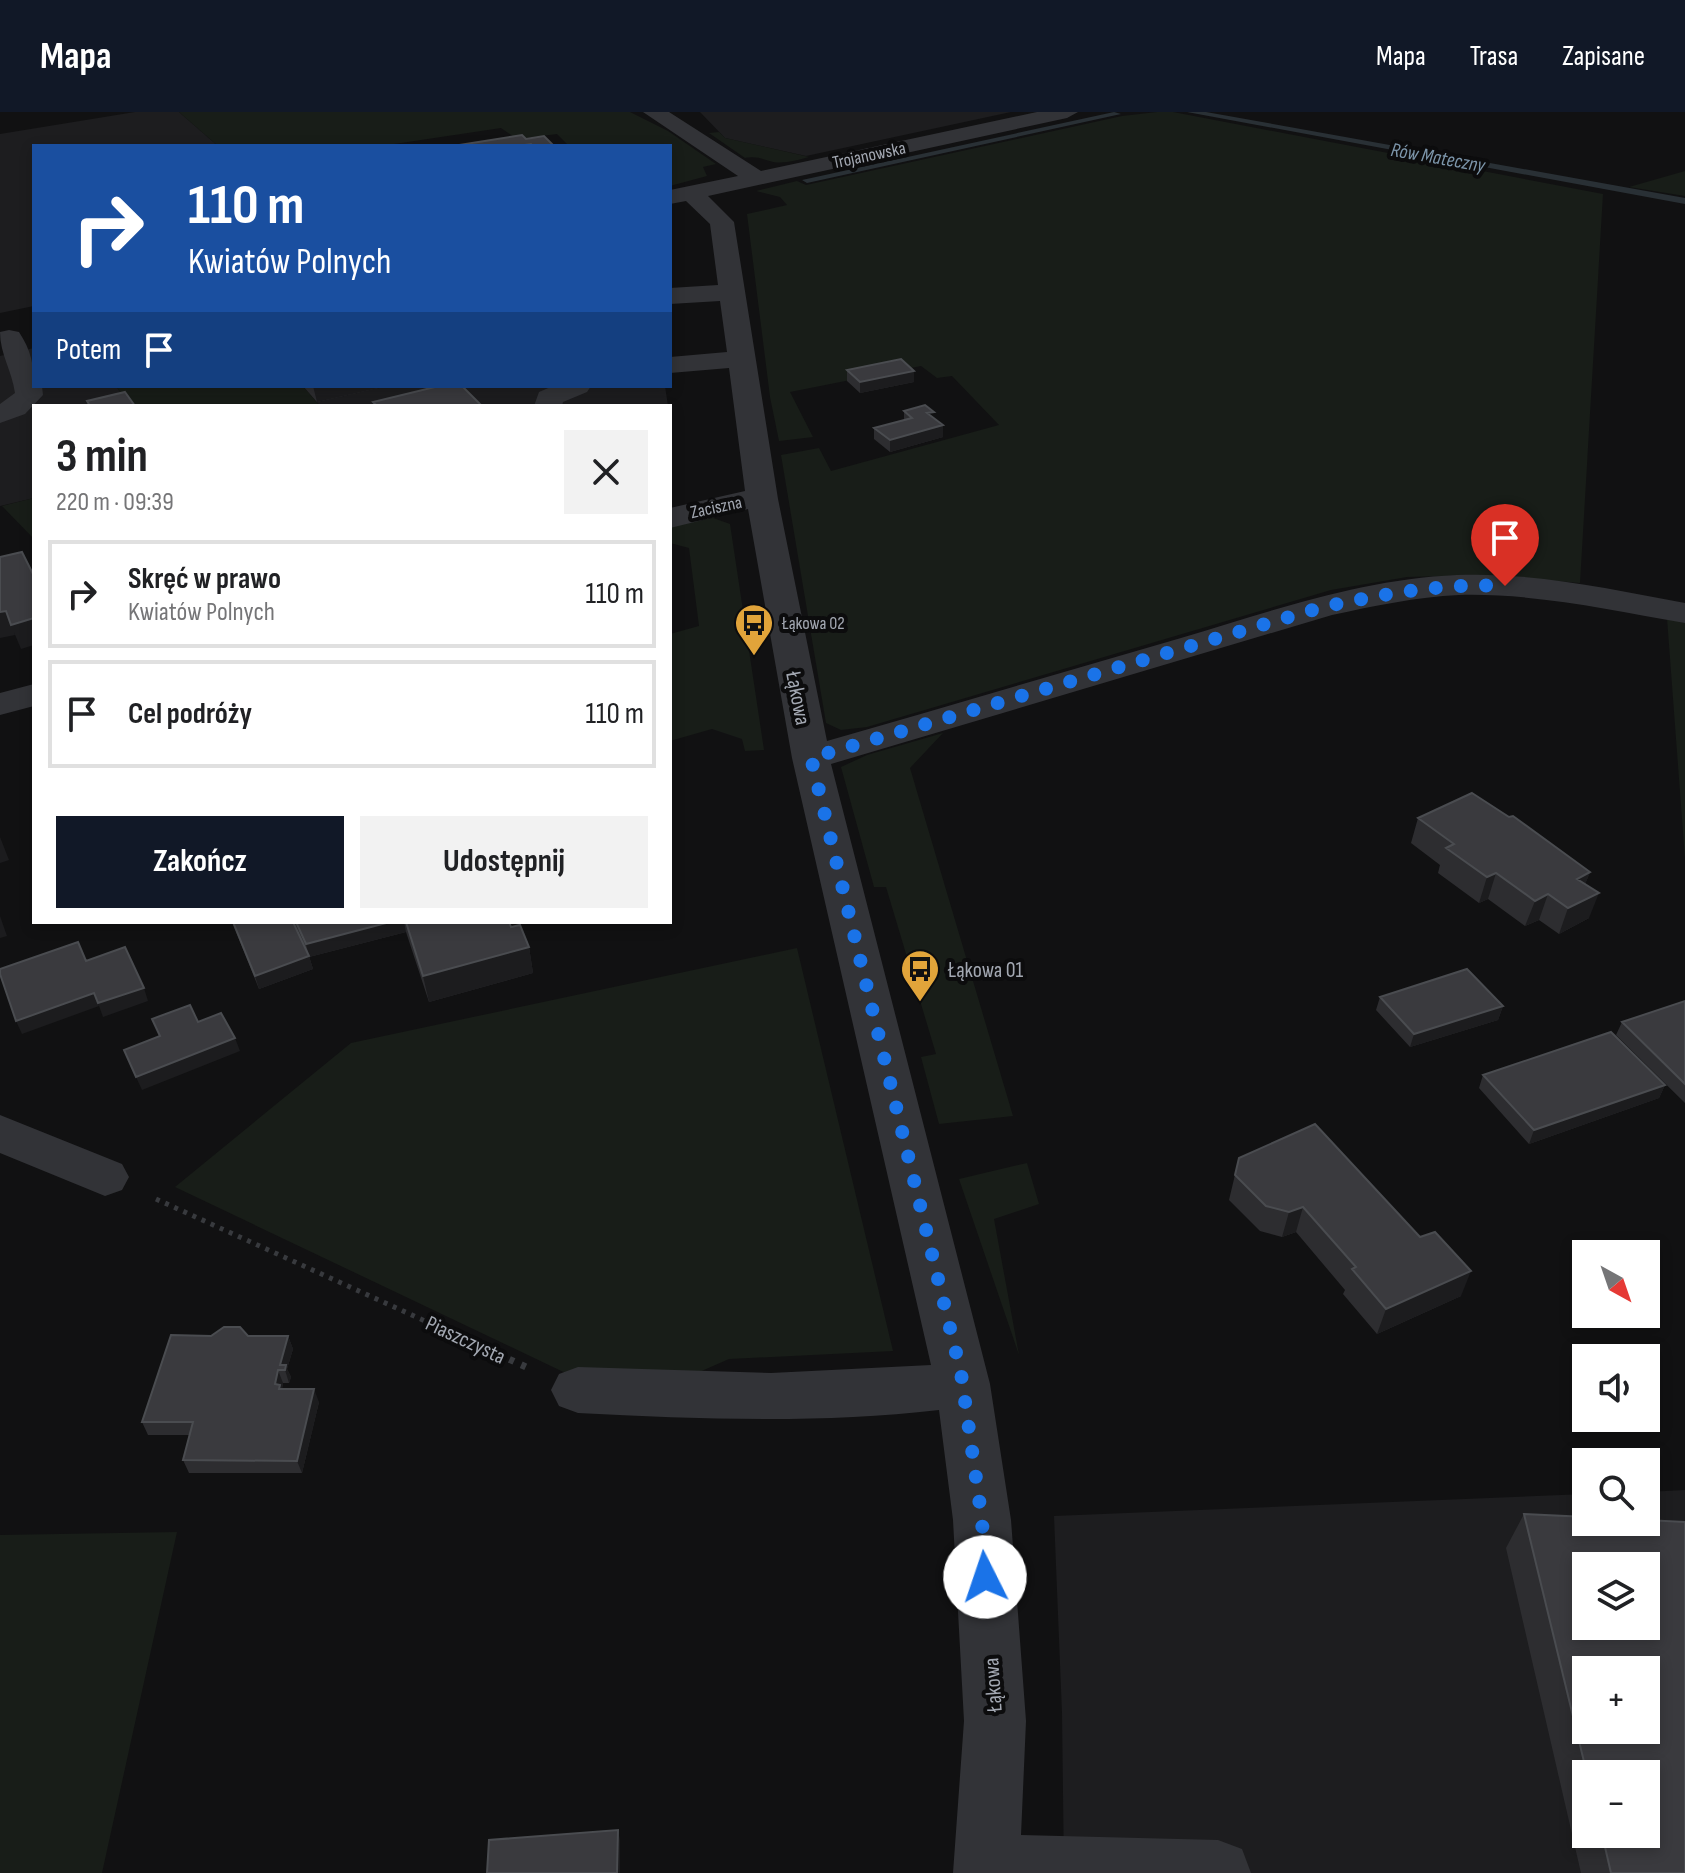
<!DOCTYPE html>
<html lang="pl">
<head>
<meta charset="utf-8">
<style>
  :root { --surface:#fff; --page:#f2f2f2; --text:#202124; --muted:#757577; --line:#e0e0e0; --accent:#111827 }
  body { margin:0; font-family:"Sofia Sans Condensed",sans-serif; background:var(--page); color:var(--text); height:100vh; display:flex; flex-direction:column; font-size:30px; white-space:nowrap }
  * { box-sizing:border-box; margin:0 }
  p { font-size:26px; color:var(--muted) }
  .icon { flex:none; width:44px; height:44px; fill:none; stroke:currentColor; stroke-width:2; stroke-linecap:round; stroke-linejoin:round }
  .map { position:relative; flex:1; overflow:hidden }
  .side { position:absolute; left:32px; top:292px; width:640px; height:520px; display:flex; flex-direction:column; background:var(--surface); border-radius:0px; box-shadow:0 4px 12px #0003 }
  .side>* { flex:none }
  .guide { position:absolute; left:32px; top:32px; width:640px; height:244px; border-radius:0px; box-shadow:0 4px 12px #0003; background:#1a4fa0; color:#fff; overflow:hidden }
  .needle { width:52px; rotate:140deg }
  .fabs { position:absolute; left:1572px; top:1128px; display:grid; gap:16px }
  .fabs a { display:grid; place-items:center; width:88px; height:88px; border-radius:0px; background:var(--surface); box-shadow:0 4px 12px #0003; font-size:40px }
  .pin { position:absolute; display:grid; place-items:center; width:68px; height:68px; color:#fff; margin:-82px -34px; border-radius:50% 50% 50% 0; rotate:-45deg; box-shadow:0 0 8px #0007 }
  .pin .icon { rotate:45deg }
  .me { position:absolute; width:88px; margin:-44px; rotate:356deg; stroke-linejoin:round; filter:drop-shadow(0 0 6px #0008) }
  .turn { display:flex; align-items:center; gap:28px; height:168px; padding:0 24px; font-size:36px }
  .turn .icon { width:104px; height:104px; stroke-width:2.5 }
  .turn b { display:block; font-size:56px; line-height:68px }
  .then { display:flex; align-items:center; height:76px; padding:0 24px; background:#0003; gap:16px; font-size:30px }
  .round { display:grid; place-items:center; flex:none; width:84px; height:84px; border-radius:0px; background:var(--page) }
  .summary { display:flex; align-items:center; justify-content:space-between; height:136px; padding:0 24px }
  h1 { font-size:48px; font-weight:700; line-height:60px }
  .action { display:flex; gap:16px; margin-top:auto; padding:16px 24px }
  .action a { flex:1; height:92px; border-radius:0px; background:var(--accent); color:#fff; font-size:32px; font-weight:700; line-height:92px; text-align:center }
  .action a+a { background:var(--page); color:var(--text) }
  ul { padding:0; list-style:none }
  li { display:flex; align-items:center; gap:24px; height:108px; margin:0 16px 12px; padding:0 8px; border:4px solid var(--line); border-radius:0px }
  li div { flex:1 }
  li b { display:block; font-size:30px }
  li em { font-style:normal }
  header { display:flex; align-items:center; gap:48px; box-sizing:border-box; height:112px; padding:0 40px; background:var(--accent); color:#fff }
  header strong { font-size:38px }
  nav { display:flex; gap:44px; margin-inline-start:auto; font-size:28px }
  .map>svg:first-child { display:block }
</style>
</head>
<body>
<header>
<strong>Mapa</strong>
<nav><a>Mapa</a><a>Trasa</a><a>Zapisane</a></nav>
</header>
<div class="map">
<svg width="1685" height="1761" viewBox="0 0 1685 1761">
  <rect width="100%" height="100%" fill="#111112"/>
  <path fill="#1d1d1f" fill-rule="evenodd" d="M 135,0 L 179,0 L 218,34 L 34,34 L 34,194 L 0,201 L 0,22 Z
    M 700,0 L 1011,0 L 806,44 L 725,26 Z
    M 34,236 L 34,274 L 116,274 L 130,294 L 34,294 L 34,386 L 0,394 L 0,244 Z
    M 303,274 L 665,274 L 668,294 L 320,294 Z
    M 1685,1378 L 1685,1761 L 1064,1761 L 1062,1601 L 1054,1404 L 1586,1382 L 1586,1410 L 1646,1410 L 1646,1380 ZM 1586,1454 L 1646,1454 L 1646,1514 L 1586,1514 ZM 1586,1558 L 1646,1558 L 1646,1618 L 1586,1618 ZM 1586,1662 L 1646,1662 L 1646,1722 L 1586,1722 Z"/>
  <path fill="#181d18" d="M 179,0 L 630,0 L 668,19 L 716,52 L 703,55 L 707,64 L 670,74 L 670,34 L 569,34 L 557,22 L 517,27 L 501,16 L 381,34 L 218,34 Z
    M 1157,0 L 1173,0 L 1603,82 L 1580,471 L 1484,463 L 1407,465 L 1331,478 L 867,615 L 841,618 L 826,611 L 781,343 L 819,336 L 831,359 L 999,313 L 952,264 L 937,266 L 921,254 L 790,280 L 813,325 L 779,329 L 770,285 L 747,102 L 787,93 L 780,85 L 756,79 L 797,69 L 806,73 L 1122,4 Z
    M 719,20 L 725,26 L 809,45 C 797,48 785,52 773,50 C 761,47 758,44 745,46 L 709,21 Z
    M 1685,59 L 1685,84 L 1629,75 Z
    M 116,274 L 303,274 L 320,294 L 130,294 Z
    M 34,386 L 34,427 L 2,394 Z
    M 713,406 L 730,412 L 764,638 L 745,639 L 742,627 L 712,617 L 670,629 L 670,522 L 699,514 L 689,436 L 670,431 L 670,414 L 695,407 Z
    M 1667,506 L 1685,509 L 1685,747 Z
    M 943,621 L 910,656 L 1013,1004 L 939,1012 L 921,945 L 936,942 L 886,775 L 874,775 L 841,655 L 867,643 Z
    M 797,836 L 893,1239 L 729,1247 L 672,1272 L 576,1266 L 175,1075 L 351,931 Z
    M 1027,1051 L 1039,1092 L 994,1107 L 1019,1243 L 959,1067 Z
    M 177,1420 L 102,1761 L 0,1761 L 0,1423 Z"/>
  <g fill="none" stroke-linecap="round" stroke-linejoin="round">
    <path fill="#293035" fill-rule="evenodd" d="M 1114,0 L 1121,2 L 807,71 L 802,68 Z
      M 1187,0 L 1206,0 L 1685,86 L 1685,92 Z"/>
    <path stroke="#383a3e" stroke-width="5" stroke-dasharray="4 6" stroke-linecap="butt" d="M 156,1087 L 478,1233"/>
    <path stroke="#383a3e" stroke-width="7" stroke-dasharray="5 8" stroke-linecap="butt" d="M 474,1231 L 526,1255"/>
    <path fill="#323337" fill-rule="evenodd" d="M 643,0 L 669,0 L 761,59 L 1037,0 L 1078,0 L 1067,6 L 708,84 L 734,110 L 778,387 L 827,629 C 945,595 1063,560 1181,526 C 1271,499 1362,467 1457,463 C 1534,460 1610,477 1685,491 L 1685,511 C 1611,498 1535,481 1459,483 C 1416,485 1374,494 1332,503 L 831,652 L 990,1272 L 1011,1408 L 1026,1609 L 1021,1723 L 1218,1728 L 1242,1737 L 1251,1761 L 953,1761 L 964,1609 L 953,1408 L 939,1298 C 819,1312 698,1307 578,1301 L 559,1294 L 551,1278 L 559,1262 L 578,1255 L 771,1261 L 931,1253 L 792,646 L 748,397 L 670,416 L 670,396 L 745,379 L 729,256 L 670,261 L 670,245 L 727,240 L 720,189 L 670,192 L 670,176 L 718,173 L 710,112 L 686,89 L 670,92 L 670,78 L 738,64 Z
      M 9,218 L 19,220 C 31,238 34,253 34,274 L 42,274 L 43,283 L 25,302 L 0,311 L 0,292 L 15,281 C 12,259 0,242 0,220 Z
      M 553,274 L 591,274 L 587,280 L 563,290 L 562,294 L 534,294 L 539,280 Z
      M 34,572 L 34,594 L 0,603 L 0,581 Z
      M 0,1003 L 122,1052 L 129,1065 L 122,1078 L 105,1084 L 0,1041 Z"/>
  </g>
  <path fill="#2d2d30" fill-rule="evenodd" d="M 847,258 L 914,259 L 914,270 L 860,281 L 847,269 Z
    M 303,274 L 387,274 L 317,290 Z
    M 904,299 L 934,307 L 943,313 L 943,325 L 890,340 L 874,327 L 874,316 L 904,308 Z
    M 1418,706 L 1590,760 L 1585,772 L 1589,806 L 1559,822 L 1539,808 L 1525,814 L 1488,787 L 1479,791 L 1438,761 L 1440,753 L 1411,731 Z
    M 232,810 L 293,810 L 309,844 L 313,857 L 259,877 Z
    M 293,810 L 509,810 L 511,815 L 529,835 L 533,861 L 429,890 L 406,820 L 309,845 Z
    M 1380,885 L 1503,894 L 1498,908 L 1410,935 L 1376,898 Z
    M 1685,889 L 1685,991 L 1616,923 L 1622,910 Z
    M 1483,963 L 1665,973 L 1659,986 L 1529,1032 L 1479,976 Z
    M 1239,1046 L 1461,1184 L 1377,1222 L 1343,1182 L 1345,1178 L 1296,1120 L 1282,1125 L 1260,1119 L 1229,1088 Z
    M 248,1224 L 288,1224 L 293,1237 L 287,1257 L 291,1265 L 289,1271 L 283,1271 L 282,1277 L 319,1290 L 302,1361 L 189,1361 L 183,1348 L 190,1323 L 148,1323 L 142,1310 Z
    M 1524,1402 L 1586,1405 L 1586,1410 L 1646,1410 L 1646,1408 L 1685,1410 L 1685,1761 L 1581,1761 L 1506,1436 ZM 1586,1454 L 1646,1454 L 1646,1514 L 1586,1514 ZM 1586,1558 L 1646,1558 L 1646,1618 L 1586,1618 ZM 1586,1662 L 1646,1662 L 1646,1722 L 1586,1722 Z"/>
  <path fill="#1c1c1e" d="M 914,259 L 914,270 L 860,281 L 860,270 Z
    M 313,274 L 387,274 L 317,290 Z
    M 943,313 L 943,325 L 890,340 L 890,328 Z
    M 6,499 L 15,523 L 0,526 L 0,500 Z
    M 34,506 L 34,533 L 21,537 L 11,513 Z
    M 0,725 L 9,748 L 0,751 Z
    M 1590,760 L 1580,785 L 1577,767 Z
    M 1496,761 L 1488,787 L 1479,791 L 1487,765 Z
    M 1599,781 L 1589,806 L 1559,822 L 1568,796 Z
    M 1548,782 L 1539,808 L 1525,814 L 1535,789 Z
    M 0,804 L 7,824 L 0,826 Z
    M 390,810 L 404,810 L 406,820 L 309,845 L 306,832 Z
    M 529,835 L 533,861 L 429,890 L 423,864 Z
    M 309,844 L 313,857 L 259,877 L 255,864 Z
    M 144,876 L 148,889 L 103,905 L 98,891 Z
    M 94,881 L 99,894 L 22,922 L 16,909 Z
    M 1503,894 L 1498,908 L 1410,935 L 1414,922 Z
    M 235,926 L 240,939 L 142,978 L 136,965 Z
    M 1665,973 L 1659,986 L 1529,1032 L 1534,1018 Z
    M 1303,1095 L 1296,1120 L 1282,1125 L 1289,1100 Z
    M 1471,1159 L 1461,1184 L 1377,1222 L 1386,1197 Z
    M 288,1224 L 293,1237 L 287,1257 L 291,1265 L 289,1271 L 285,1258 L 280,1253 Z
    M 278,1258 L 283,1271 L 282,1277 L 285,1286 L 275,1272 Z
    M 314,1277 L 319,1290 L 302,1361 L 297,1349 Z
    M 618,1718 L 620,1728 L 620,1761 L 617,1761 Z"/>
  <path fill="#3a3a3e" stroke="#4a4c50" stroke-width="2" fill-rule="evenodd" d="M 522,23 L 526,27 L 544,24 L 554,34 L 533,34 L 531,32 L 517,34 L 453,34 Z
    M 901,247 L 914,259 L 860,270 L 847,258 Z
    M 439,274 L 462,274 L 482,294 L 377,294 L 373,290 Z
    M 125,280 L 135,294 L 90,294 L 87,289 Z
    M 925,293 L 934,300 L 927,301 L 943,313 L 890,328 L 874,316 L 912,306 L 904,299 Z
    M 22,440 L 34,464 L 34,506 L 11,513 L 6,499 L 0,500 L 0,445 Z
    M 1472,681 L 1509,705 L 1513,704 L 1590,760 L 1577,767 L 1599,781 L 1568,796 L 1548,782 L 1535,789 L 1496,761 L 1487,765 L 1446,736 L 1454,732 L 1418,706 Z
    M 233,810 L 293,810 L 309,844 L 255,864 Z
    M 296,810 L 390,810 L 306,832 Z
    M 406,810 L 509,810 L 511,815 L 520,813 L 529,835 L 423,864 Z
    M 78,830 L 86,849 L 125,835 L 144,876 L 98,891 L 94,881 L 16,909 L 0,862 L 0,857 Z
    M 1467,857 L 1503,894 L 1414,922 L 1380,885 Z
    M 1685,889 L 1685,972 L 1622,910 Z
    M 190,893 L 198,910 L 221,901 L 235,926 L 136,965 L 124,938 L 160,924 L 152,907 Z
    M 1611,920 L 1665,973 L 1534,1018 L 1483,963 Z
    M 1315,1012 L 1420,1125 L 1435,1120 L 1471,1159 L 1386,1197 L 1352,1157 L 1356,1155 L 1303,1095 L 1289,1100 L 1266,1094 L 1235,1063 L 1239,1046 Z
    M 224,1215 L 240,1215 L 248,1224 L 288,1224 L 280,1253 L 286,1253 L 285,1258 L 278,1258 L 275,1272 L 280,1273 L 279,1277 L 314,1277 L 297,1349 L 183,1348 L 193,1310 L 142,1310 L 171,1223 L 211,1224 Z
    M 1524,1402 L 1586,1405 L 1586,1410 L 1646,1410 L 1646,1408 L 1685,1410 L 1685,1761 L 1611,1761 L 1602,1722 L 1646,1722 L 1646,1662 L 1587,1662 ZM 1586,1454 L 1646,1454 L 1646,1514 L 1586,1514 ZM 1586,1558 L 1646,1558 L 1646,1618 L 1586,1618 Z
    M 618,1718 L 617,1761 L 487,1761 L 489,1728 Z"/>
  <g fill="none" stroke-linecap="round" stroke-linejoin="round">
    <path stroke="#1a73e8" stroke-width="14" stroke-dasharray="0 25.2" d="M 985,1465 L 982,1408 L 961,1261 L 811,646 L 1323,495 C 1384,482 1442,471 1505,474"/>
  </g>
  <defs>
    <symbol id="bus-pin" viewBox="-11 -11 22 30"><path d="M0 17L-7.5 6A9.5 9.5 0 1 1 7.5 6Z" fill="#e1a43a" stroke="#0c0c0d"/><path d="M-5-6H5V4H4V6H2V4H-2V6H-4V4H-5ZM-3.5-4V0h7V-4ZM-3.5 1.2v1.5H-2V1.2ZM2 1.2v1.5H3.5V1.2Z" fill="#111"/></symbol>
  </defs>
  <g fill-rule="evenodd">
    <use href="#bus-pin" x="732" y="489" width="44" height="60"/>
    <use href="#bus-pin" x="898" y="835" width="44" height="60"/>
  </g>
  <g text-anchor="middle" stroke-width="8" stroke-linejoin="round" paint-order="stroke">
    <g font-size="18" fill="#a3a8b2" stroke="#0c0c0d">
      <text transform="translate(869 43) rotate(-12)" y="6">Trojanowska</text>
      <text transform="translate(716 395) rotate(-12)" y="6">Zaciszna</text>
    </g>
    <g font-size="18" fill="#a3a8b2" stroke="#0c0c0d" text-anchor="start">
      <text x="782" y="517">Łąkowa 02</text>
    </g>
    <g font-size="20" font-style="italic" fill="#7d96ab" stroke="#0c0c0d">
      <text transform="translate(1438 45) rotate(10)" y="7">Rów Mateczny</text>
    </g>
    <g font-size="22" fill="#a3a8b2" stroke="#0c0c0d">
      <text transform="translate(799 586) rotate(79)" y="8">Łąkowa</text>
      <text transform="translate(466 1227) rotate(25)" y="8">Piaszczysta</text>
      <text transform="translate(992 1573) rotate(-94)" y="8">Łąkowa</text>
    </g>
    <g font-size="22" fill="#a3a8b2" stroke="#0c0c0d" text-anchor="start">
      <text x="948" y="865">Łąkowa 01</text>
    </g>
  </g>
</svg>
<div class="fabs">
<a><svg class="needle" viewBox="-14 -14 28 28"><path d="M0-13l5 13h-10z" fill="#e53935"/><path d="M0 13l5-13h-10z" fill="#757577"/></svg></a>
<a><svg class="icon" aria-label="sound" viewBox="0 0 24 24"><path d="M4 9h4l5-4v14l-5-4H4zM17 9q2 3 0 6"/></svg></a>
<a><svg class="icon" aria-label="search" viewBox="0 0 24 24"><circle cx="10" cy="10" r="6"/><path d="M15 15l6 6"/></svg></a>
<a><svg class="icon" aria-label="layers" viewBox="0 0 24 24"><path d="M12 4l9 5-9 5-9-5zM3 14l9 5 9-5"/></svg></a>
<a>+</a>
<a>−</a>
</div>
<div class="pin" style="left:1505px;top:474px;background:#d93025"><svg class="icon" aria-label="arrive" viewBox="0 0 24 24"><path d="M6 21V4h12l-3 4 3 4H6"/></svg></div>
<svg class="me" style="left:985px;top:1465px" viewBox="-20 -20 40 40"><circle r="19" fill="#fff"/><path d="M0-13L10 11 0 6-10 11z" fill="#1a73e8"/></svg>
<div class="guide">
<div class="turn"><svg class="icon" aria-label="right" viewBox="0 0 24 24"><path d="M7 20v-9h11M14 6l5 5-5 5"/></svg><div><b>110 m</b>Kwiatów Polnych</div></div>
<div class="then">Potem<svg class="icon" aria-label="arrive" viewBox="0 0 24 24"><path d="M6 21V4h12l-3 4 3 4H6"/></svg></div>
</div>
<section class="side">
<div class="summary"><div><h1>3 min</h1><p>220 m · 09:39</p></div><a class="round"><svg class="icon" aria-label="close" viewBox="0 0 24 24"><path d="M6 6l12 12M18 6L6 18"/></svg></a></div>
<ul>
<li><svg class="icon" aria-label="right" viewBox="0 0 24 24"><path d="M7 20v-9h11M14 6l5 5-5 5"/></svg><div><b>Skręć w prawo</b><p>Kwiatów Polnych</p></div><em>110 m</em></li>
<li><svg class="icon" aria-label="arrive" viewBox="0 0 24 24"><path d="M6 21V4h12l-3 4 3 4H6"/></svg><div><b>Cel podróży</b></div><em>110 m</em></li>
</ul>
<div class="action"><a>Zakończ</a><a>Udostępnij</a></div>
</section>
</div>
</body>
</html>
